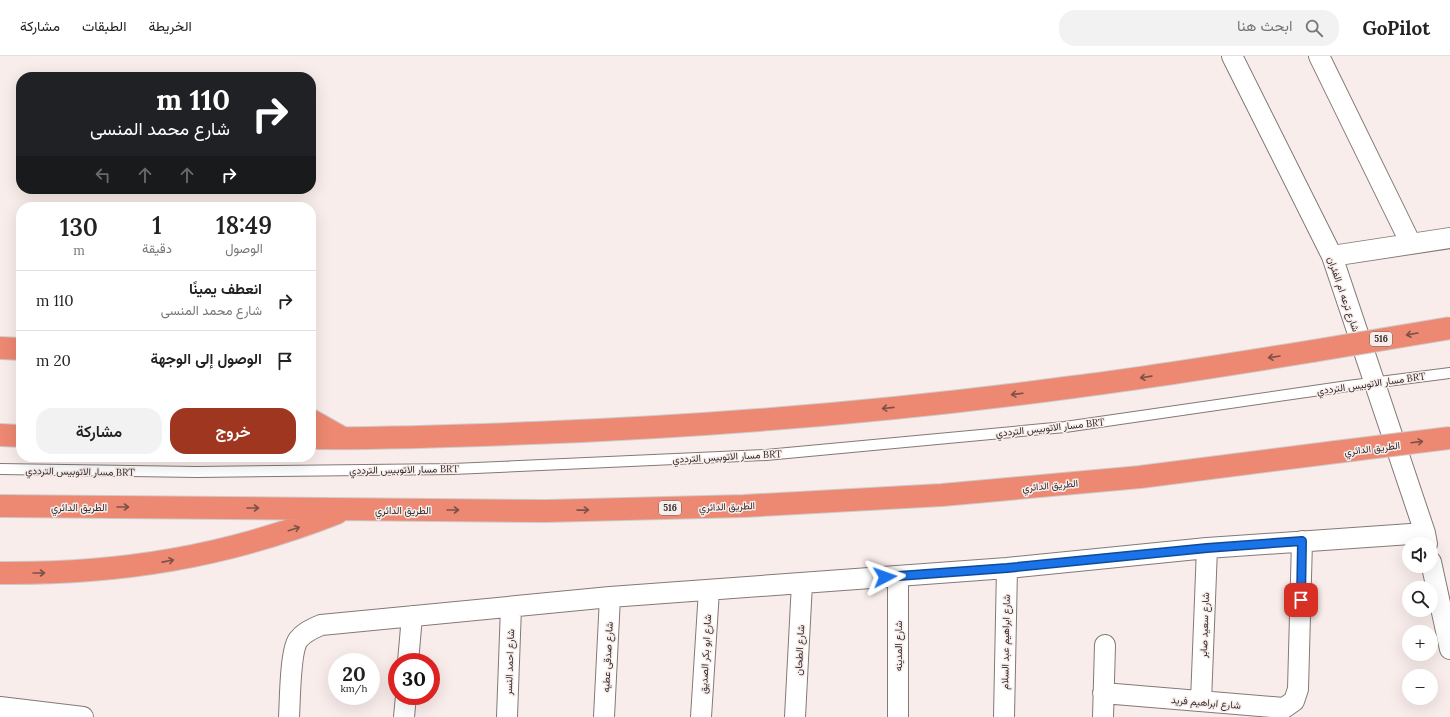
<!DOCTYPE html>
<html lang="ar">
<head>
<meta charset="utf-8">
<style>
  :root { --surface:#fff; --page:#f2f2f2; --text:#222; --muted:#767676; --line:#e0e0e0; --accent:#9f3620 }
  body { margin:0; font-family:Lora,Vazirmatn,serif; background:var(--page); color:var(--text); direction:rtl; height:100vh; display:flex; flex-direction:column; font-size:15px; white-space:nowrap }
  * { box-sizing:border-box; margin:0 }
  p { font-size:13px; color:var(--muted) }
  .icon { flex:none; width:22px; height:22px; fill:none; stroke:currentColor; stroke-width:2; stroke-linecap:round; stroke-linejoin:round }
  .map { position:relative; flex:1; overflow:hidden; direction:ltr }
  .panel { position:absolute; left:16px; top:146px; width:300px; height:260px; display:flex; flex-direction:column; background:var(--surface); border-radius:16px; box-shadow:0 4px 16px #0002; direction:rtl }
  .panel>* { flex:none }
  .hud { position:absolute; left:16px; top:16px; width:300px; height:122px; border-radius:16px; box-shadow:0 4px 16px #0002; direction:rtl; background:#202124; color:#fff; overflow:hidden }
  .fabs { position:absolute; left:1402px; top:481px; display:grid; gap:8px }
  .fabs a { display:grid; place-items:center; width:36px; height:36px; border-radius:50%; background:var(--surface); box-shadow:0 4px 16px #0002; font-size:20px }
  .speed { position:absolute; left:328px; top:597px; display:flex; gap:8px; font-size:20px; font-weight:700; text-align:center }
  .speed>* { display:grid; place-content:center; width:52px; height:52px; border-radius:50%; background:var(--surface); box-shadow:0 4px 16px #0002; line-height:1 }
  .speed small { font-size:10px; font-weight:400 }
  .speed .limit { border:6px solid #d22; background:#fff; color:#111 }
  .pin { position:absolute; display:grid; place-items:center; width:34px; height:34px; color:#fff; margin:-17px; border-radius:8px; box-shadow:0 2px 6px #0006 }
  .me { position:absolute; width:44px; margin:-22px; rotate:86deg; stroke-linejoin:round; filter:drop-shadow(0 0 3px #0008) }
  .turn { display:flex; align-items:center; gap:14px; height:84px; padding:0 20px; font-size:18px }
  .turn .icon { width:52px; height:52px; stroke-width:2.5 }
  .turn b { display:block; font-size:28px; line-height:34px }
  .lanes { display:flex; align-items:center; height:38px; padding:0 20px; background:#0003; justify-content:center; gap:20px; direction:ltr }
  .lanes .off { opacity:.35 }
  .eta { display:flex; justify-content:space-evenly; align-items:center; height:68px; text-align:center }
  .eta b { font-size:24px; font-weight:600; line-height:28px }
  .button { display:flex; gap:8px; margin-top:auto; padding:8px 20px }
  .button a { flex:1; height:46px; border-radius:16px; background:var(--accent); color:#fff; font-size:16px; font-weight:600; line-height:46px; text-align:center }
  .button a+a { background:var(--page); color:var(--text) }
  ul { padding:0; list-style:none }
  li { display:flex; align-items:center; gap:12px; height:60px; padding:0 20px; border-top:1px solid var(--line) }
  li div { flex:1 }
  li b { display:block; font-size:15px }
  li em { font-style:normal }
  header { display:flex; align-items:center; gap:24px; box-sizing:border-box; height:56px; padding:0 20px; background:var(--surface); border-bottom:1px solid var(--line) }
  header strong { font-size:19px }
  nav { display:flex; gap:22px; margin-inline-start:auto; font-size:14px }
  .search { width:280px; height:36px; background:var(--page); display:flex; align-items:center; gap:10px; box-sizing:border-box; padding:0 14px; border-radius:16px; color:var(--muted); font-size:15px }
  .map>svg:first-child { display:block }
</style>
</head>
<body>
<header>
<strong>GoPilot</strong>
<div class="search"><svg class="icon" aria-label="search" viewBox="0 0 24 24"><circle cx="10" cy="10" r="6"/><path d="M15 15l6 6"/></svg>ابحث هنا</div>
<nav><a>الخريطة</a><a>الطبقات</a><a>مشاركة</a></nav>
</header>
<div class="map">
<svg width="1450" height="661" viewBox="0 0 1450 661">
  <rect width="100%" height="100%" fill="#f9edeb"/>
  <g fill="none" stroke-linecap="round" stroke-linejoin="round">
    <defs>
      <path id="service" d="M 0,413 L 197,416 L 453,413 L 766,399 L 1065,371 L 1348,330 L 1450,317"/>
      <path id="minor" d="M 1232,0 L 1332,200 L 1425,477 L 1427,488
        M 1319,0 L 1411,188
        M 1332,200 L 1450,182
        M 1431,506 L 1450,593
        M 408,606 L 412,560
        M 1103,637 L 1284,652 L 1294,645 L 1298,633 L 1302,485
        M 1201,645 L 1207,492
        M 0,651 L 83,661
        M 289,661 C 290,645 290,596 298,584 C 304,576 312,573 321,569 L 610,541 L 1007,512 L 1207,492 L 1425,477
        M 404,661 L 406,640
        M 507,661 L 511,551
        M 604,661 L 610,541
        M 701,661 L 709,534
        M 795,661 L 802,527
        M 898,661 L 898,520
        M 1004,661 L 1007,512
        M 1103,661 L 1105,589"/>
      <path id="motorway" d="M 0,292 L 21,293
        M 311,364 L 341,381
        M 0,379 L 21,380
        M 311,382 C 385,383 459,380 534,377 C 714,370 894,355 1073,331 C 1153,321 1233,308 1313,295
        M 0,450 L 546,455 L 744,450 L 942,439 L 1140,421 L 1336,396
        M 0,517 C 120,518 225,501 337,457"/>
    </defs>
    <use href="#service" stroke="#837976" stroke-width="12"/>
    <use href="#minor" stroke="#837976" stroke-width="22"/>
    <use href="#motorway" stroke="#cdcccc" stroke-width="24"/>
    <use href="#service" stroke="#fff" stroke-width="10"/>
    <use href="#minor" stroke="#fff" stroke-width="20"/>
    <use href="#motorway" stroke="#ed8872" stroke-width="22"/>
    <defs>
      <path id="motorway-bridge" d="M 1313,295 L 1450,272
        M 1336,396 L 1450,382"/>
    </defs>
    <use href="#motorway-bridge" stroke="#cdcccc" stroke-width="24" stroke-linecap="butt"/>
    <use href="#motorway-bridge" stroke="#ed8872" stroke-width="22"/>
  </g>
  <defs><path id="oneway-shaft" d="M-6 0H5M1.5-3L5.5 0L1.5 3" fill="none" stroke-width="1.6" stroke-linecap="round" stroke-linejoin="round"/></defs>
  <g stroke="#7c5147">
    <use href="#oneway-shaft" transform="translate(1412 278) rotate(170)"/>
    <use href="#oneway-shaft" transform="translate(1274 301) rotate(171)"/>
    <use href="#oneway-shaft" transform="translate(1146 321) rotate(172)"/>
    <use href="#oneway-shaft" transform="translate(1017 338) rotate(173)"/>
    <use href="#oneway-shaft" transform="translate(888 352) rotate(174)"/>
    <use href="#oneway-shaft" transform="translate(1417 386) rotate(-7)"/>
    <use href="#oneway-shaft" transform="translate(123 451)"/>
    <use href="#oneway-shaft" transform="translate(253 452)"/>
    <use href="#oneway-shaft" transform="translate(453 454)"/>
    <use href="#oneway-shaft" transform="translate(583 454) rotate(-1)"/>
    <use href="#oneway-shaft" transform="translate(294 473) rotate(-18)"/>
    <use href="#oneway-shaft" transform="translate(168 505) rotate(-11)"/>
    <use href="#oneway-shaft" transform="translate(39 517)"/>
  </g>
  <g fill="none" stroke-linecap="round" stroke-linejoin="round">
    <defs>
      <path id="route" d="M 885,521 L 1007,512 L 1207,492 L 1302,485 L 1301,544"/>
    </defs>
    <use href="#route" stroke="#114b97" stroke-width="10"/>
    <use href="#route" stroke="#1a73e8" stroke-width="7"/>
  </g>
  <g text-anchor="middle" stroke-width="3" stroke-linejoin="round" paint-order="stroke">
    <g fill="#f9edeb" stroke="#6c6665" stroke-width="1">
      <rect x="1370" y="276" width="22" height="14" rx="3"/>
      <rect x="659" y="445" width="22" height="14" rx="3"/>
    </g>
    <g font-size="9" font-weight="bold" fill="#302c2b">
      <text x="1381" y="286">516</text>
      <text x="670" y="455">516</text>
    </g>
    <g font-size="10" fill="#302c2b" stroke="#f9edeb">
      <text transform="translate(1344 238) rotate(71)" y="4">شارع ترعه ام الفئران</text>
      <text transform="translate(1371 327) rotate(-8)" y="4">مسار الاتوبيس الترددي BRT</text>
      <text transform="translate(1050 371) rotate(-6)" y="4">مسار الاتوبيس الترددي BRT</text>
      <text transform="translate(1372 392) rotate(-7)" y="4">الطريق الدائري</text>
      <text transform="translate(727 400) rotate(-3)" y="4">مسار الاتوبيس الترددي BRT</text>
      <text transform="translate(404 413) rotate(-1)" y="4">مسار الاتوبيس الترددي BRT</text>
      <text transform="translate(80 415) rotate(1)" y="4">مسار الاتوبيس الترددي BRT</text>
      <text transform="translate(1050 429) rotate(-5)" y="4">الطريق الدائري</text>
      <text transform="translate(727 450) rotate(-2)" y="4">الطريق الدائري</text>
      <text x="79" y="455">الطريق الدائري</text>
      <text x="403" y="458">الطريق الدائري</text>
      <text transform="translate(1204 569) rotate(-88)" y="4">شارع سعيد صابر</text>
      <text transform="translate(1005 586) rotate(-89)" y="4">شارع ابراهيم عبد السلام</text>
      <text transform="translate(898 590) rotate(-90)" y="4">شارع المدينه</text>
      <text transform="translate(799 594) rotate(-87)" y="4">شارع الطحان</text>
      <text transform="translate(705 598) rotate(-87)" y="4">شارع ابو بكر الصديق</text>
      <text transform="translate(607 601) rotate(-87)" y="4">شارع صدقى عطيه</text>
      <text transform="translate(509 606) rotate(-88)" y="4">شارع احمد النسر</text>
      <text transform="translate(1206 646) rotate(5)" y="4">شارع ابراهيم فريد</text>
    </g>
  </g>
</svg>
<div class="fabs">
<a><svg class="icon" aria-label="sound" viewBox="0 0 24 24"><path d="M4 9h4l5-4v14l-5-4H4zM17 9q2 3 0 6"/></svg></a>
<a><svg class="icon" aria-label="search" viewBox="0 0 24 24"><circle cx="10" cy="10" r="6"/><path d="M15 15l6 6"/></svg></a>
<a>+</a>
<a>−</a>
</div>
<div class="speed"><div>20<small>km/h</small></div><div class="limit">30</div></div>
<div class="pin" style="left:1301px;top:544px;background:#d93025"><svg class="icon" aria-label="arrive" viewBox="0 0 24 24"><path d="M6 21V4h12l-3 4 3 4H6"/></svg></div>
<svg class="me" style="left:885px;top:521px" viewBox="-20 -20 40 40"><path d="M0-17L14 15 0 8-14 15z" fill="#1a73e8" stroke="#fff" stroke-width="4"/></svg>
<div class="hud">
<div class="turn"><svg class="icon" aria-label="right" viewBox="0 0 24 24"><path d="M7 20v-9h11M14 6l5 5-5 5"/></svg><div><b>110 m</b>شارع محمد المنسى</div></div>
<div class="lanes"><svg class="icon off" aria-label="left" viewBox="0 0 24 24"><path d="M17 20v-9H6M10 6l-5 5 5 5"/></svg><svg class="icon off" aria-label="ahead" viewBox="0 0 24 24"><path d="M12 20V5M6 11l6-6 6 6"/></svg><svg class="icon off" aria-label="ahead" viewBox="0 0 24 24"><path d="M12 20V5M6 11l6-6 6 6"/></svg><svg class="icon" aria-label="right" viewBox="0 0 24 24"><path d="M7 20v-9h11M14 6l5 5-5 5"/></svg></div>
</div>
<section class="panel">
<div class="eta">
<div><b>18:49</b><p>الوصول</p></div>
<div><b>1</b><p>دقيقة</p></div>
<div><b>130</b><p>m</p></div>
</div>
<ul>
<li><svg class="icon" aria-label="right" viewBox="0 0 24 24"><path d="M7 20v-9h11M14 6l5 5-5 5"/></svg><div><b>انعطف يمينًا</b><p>شارع محمد المنسى</p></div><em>110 m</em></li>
<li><svg class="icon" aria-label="arrive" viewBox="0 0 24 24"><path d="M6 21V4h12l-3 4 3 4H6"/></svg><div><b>الوصول إلى الوجهة</b></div><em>20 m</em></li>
</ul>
<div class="button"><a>خروج</a><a>مشاركة</a></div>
</section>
</div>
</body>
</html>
